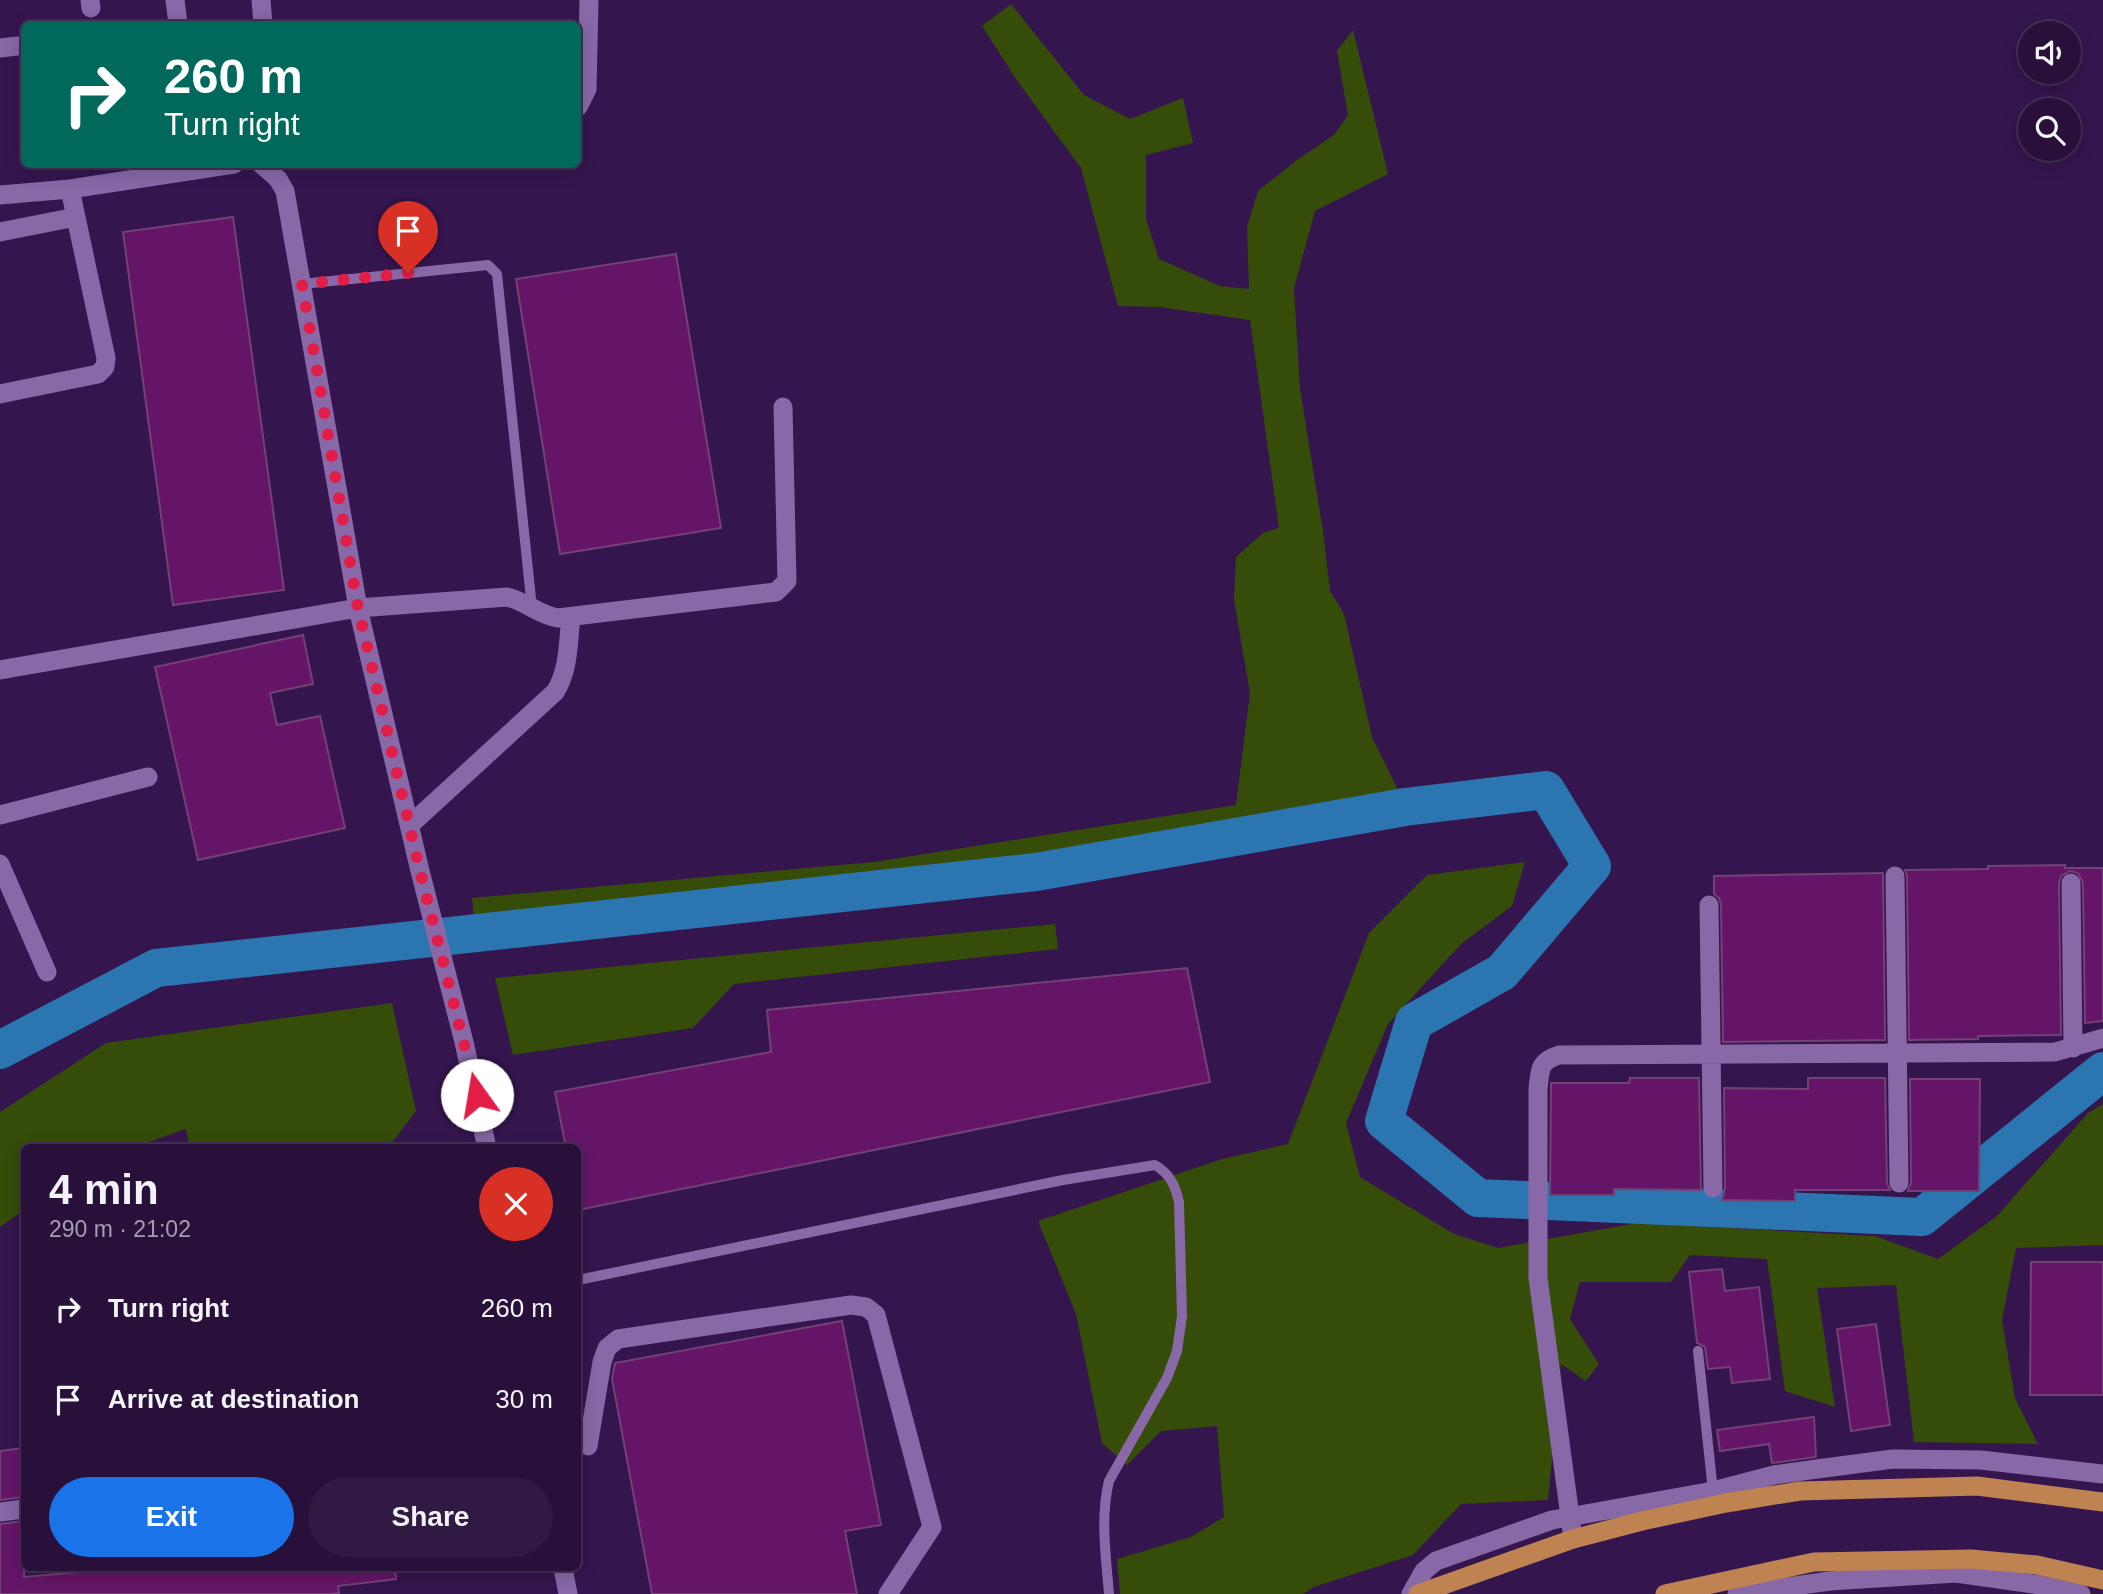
<!DOCTYPE html>
<html lang="en">
<head>
<meta charset="utf-8">
<style>
  :root { --surface:#28103a; --page:#301942; --text:#f1f3f6; --muted:#a59daf; --line:#443054; --accent:#1a73e8 }
  body { margin:0; font-family:Helvetica,sans-serif; background:var(--page); color:var(--text); height:100vh; display:flex; flex-direction:column; font-size:26px; white-space:nowrap }
  * { box-sizing:border-box; margin:0 }
  p { font-size:23px; color:var(--muted) }
  .icon { flex:none; width:38px; height:38px; fill:none; stroke:currentColor; stroke-width:2; stroke-linecap:round; stroke-linejoin:round }
  .map { position:relative; flex:1; overflow:hidden }
  .details { position:absolute; left:21px; top:1144px; width:560px; height:427px; display:flex; flex-direction:column; background:var(--surface); border-radius:10px; box-shadow:0 4px 18px #0003,0 0 0 2px var(--line) }
  .details>* { flex:none }
  .banner { position:absolute; left:21px; top:21px; width:560px; height:147px; border-radius:10px; box-shadow:0 4px 18px #0003,0 0 0 2px var(--line); background:#00695c; color:#fff; overflow:hidden }
  .controls { position:absolute; left:2018px; top:21px; display:grid; gap:14px }
  .controls a { display:grid; place-items:center; width:63px; height:63px; border-radius:50%; background:var(--surface); box-shadow:0 4px 18px #0003,0 0 0 2px var(--line); font-size:35px }
  .pin { position:absolute; display:grid; place-items:center; width:60px; height:60px; color:#fff; margin:-72px -30px; border-radius:50% 50% 50% 0; rotate:-45deg; box-shadow:0 0 7px #0007 }
  .pin .icon { rotate:45deg }
  .me { position:absolute; width:77px; margin:-38px; rotate:347deg; stroke-linejoin:round; filter:drop-shadow(0 0 5px #0008) }
  .turn { display:flex; align-items:center; gap:24px; height:147px; padding:0 28px; font-size:32px }
  .turn .icon { width:91px; height:91px; stroke-width:2.5 }
  .turn b { display:block; font-size:49px; line-height:60px }
  .round { display:grid; place-items:center; flex:none; width:74px; height:74px; border-radius:37px; background:var(--page) }
  .headline { display:flex; align-items:center; justify-content:space-between; height:119px; padding:0 28px }
  h1 { font-size:42px; font-weight:700; line-height:52px }
  .action { display:flex; gap:14px; margin-top:auto; padding:14px 28px }
  .action a { flex:1; height:80px; border-radius:42px; background:var(--accent); color:#fff; font-size:28px; font-weight:700; line-height:80px; text-align:center }
  .action a+a { background:var(--page); color:var(--text) }
  ul { padding:0; list-style:none }
  li { display:flex; align-items:center; gap:21px; height:91px; padding:0 28px }
  li div { flex:1 }
  li b { display:block; font-size:26px }
  li em { font-style:normal }
  .map>svg:first-child { display:block }
</style>
</head>
<body>
<div class="map">
<svg width="2103" height="1594" viewBox="0 0 2103 1594">
  <rect width="100%" height="100%" fill="#35154e"/>
  <path fill="#364c09" d="M 1011,4 L 1084,95 L 1130,119 L 1183,98 L 1193,143 L 1146,155 L 1146,219 L 1159,259 L 1220,286 L 1249,289 L 1247,227 L 1258,191 L 1297,160 L 1334,135 L 1348,115 L 1337,51 L 1353,30 L 1388,174 L 1315,211 L 1294,288 L 1300,389 L 1323,531 L 1330,591 L 1344,614 L 1372,737 L 1399,792 L 1274,819 L 963,873 L 474,917 L 472,898 L 874,862 L 1236,805 L 1250,693 L 1234,600 L 1236,557 L 1263,533 L 1279,528 L 1250,320 L 1159,307 L 1118,306 L 1081,168 L 1018,82 L 982,26 Z
    M 1525,862 L 1512,906 L 1461,944 L 1388,1024 L 1346,1123 L 1360,1177 L 1454,1234 L 1498,1248 L 1637,1223 L 1875,1236 L 1938,1259 L 1997,1216 L 2088,1113 L 2103,1104 L 2103,1245 L 2016,1248 L 2002,1320 L 2015,1398 L 2038,1444 L 1914,1442 L 1896,1285 L 1817,1288 L 1835,1407 L 1785,1391 L 1767,1259 L 1690,1255 L 1671,1282 L 1580,1282 L 1570,1319 L 1599,1364 L 1586,1381 L 1561,1364 L 1548,1500 L 1461,1504 L 1413,1555 L 1314,1587 L 1303,1594 L 1120,1594 L 1117,1559 L 1191,1537 L 1224,1517 L 1217,1426 L 1161,1431 L 1127,1465 L 1102,1443 L 1076,1314 L 1038,1221 L 1222,1159 L 1288,1144 L 1369,933 L 1427,875 Z
    M 1055,924 L 1058,949 L 734,984 L 693,1028 L 513,1055 L 495,978 Z
    M 392,1003 L 416,1111 L 388,1148 L 190,1148 L 186,1129 L 132,1148 L 24,1148 L 24,1210 L 0,1227 L 0,1112 L 106,1043 Z"/>
  <g fill="none" stroke-linecap="round" stroke-linejoin="round">
    <path stroke="#2b75b1" stroke-width="38" d="M 0,1050 L 156,968 L 1036,872 L 1405,807 L 1546,790 L 1592,866 L 1502,972 L 1414,1022 L 1384,1121 L 1478,1198 L 1922,1217 L 2103,1071"/>
  </g>
  <path fill="#641567" stroke="#744174" stroke-width="2" d="M 233,217 L 284,590 L 173,605 L 123,232 Z
    M 676,254 L 721,528 L 560,554 L 516,279 Z
    M 303,635 L 313,684 L 270,693 L 277,725 L 320,716 L 345,828 L 198,860 L 155,667 Z
    M 2065,865 L 2065,868 L 2103,868 L 2103,1021 L 2085,1023 L 2083,883 L 2078,873 L 2070,871 L 2061,876 L 2059,883 L 2061,1035 L 1978,1036 L 1978,1039 L 1909,1040 L 1907,876 L 1905,870 L 1988,869 L 1988,866 Z
    M 1883,873 L 1885,1040 L 1723,1042 L 1721,905 L 1719,898 L 1714,894 L 1714,876 Z
    M 1187,968 L 1210,1082 L 578,1210 L 578,1148 L 566,1148 L 555,1092 L 771,1052 L 767,1010 Z
    M 1630,1078 L 1699,1078 L 1701,1190 L 1614,1189 L 1614,1195 L 1550,1195 L 1551,1083 L 1629,1083 Z
    M 1808,1078 L 1885,1078 L 1887,1183 L 1890,1190 L 1795,1190 L 1795,1201 L 1722,1200 L 1725,1188 L 1724,1088 L 1808,1089 Z
    M 1910,1079 L 1980,1079 L 1979,1191 L 1908,1191 L 1911,1183 Z
    M 2031,1262 L 2103,1262 L 2103,1395 L 2030,1395 Z
    M 1722,1269 L 1725,1291 L 1759,1287 L 1770,1379 L 1732,1383 L 1730,1367 L 1708,1369 L 1705,1347 L 1697,1343 L 1689,1272 Z
    M 842,1321 L 881,1525 L 845,1531 L 857,1594 L 652,1594 L 612,1379 L 615,1363 Z
    M 1876,1324 L 1890,1425 L 1851,1431 L 1837,1329 Z
    M 1814,1417 L 1816,1457 L 1772,1463 L 1769,1444 L 1720,1451 L 1717,1430 Z
    M 24,1448 L 24,1497 L 0,1500 L 0,1451 Z
    M 24,1521 L 24,1577 L 124,1568 L 395,1568 L 396,1579 L 338,1586 L 339,1593 L 330,1594 L 0,1594 L 0,1524 Z"/>
  <g fill="none" stroke-linecap="round" stroke-linejoin="round">
    <path stroke="#8868a7" stroke-width="10" d="M 302,284 L 488,265 L 497,274 L 532,608
      M 578,1280 L 1063,1180 L 1155,1165 C 1170,1174 1175,1185 1179,1202 L 1182,1316 L 1177,1351 L 1167,1378 L 1109,1481 C 1100,1518 1106,1556 1109,1594
      M 1698,1351 L 1713,1491"/>
    <path stroke="#8868a7" stroke-width="19" d="M 90,0 L 91,8
      M 175,0 L 178,24
      M 261,0 L 263,24
      M 0,48 L 17,46
      M 578,107 L 587,89 L 589,0
      M 261,164 L 278,179 L 285,191 L 358,608 L 420,871 L 464,1042 L 487,1148
      M 0,195 L 70,189 L 234,164
      M 0,232 L 76,217
      M 0,394 L 98,374 L 105,367 L 106,358 L 70,189
      M 0,670 L 358,608 L 507,597 C 525,601 539,615 558,618 L 776,592 L 787,581 L 783,407
      M 0,815 L 148,777
      M 410,825 L 555,692 C 569,671 568,642 571,617
      M 0,864 L 47,972
      M 1895,876 L 1899,1183
      M 2071,883 L 2073,1048
      M 1709,905 L 1713,1188
      M 588,1446 L 602,1362 L 607,1348 L 618,1339 L 851,1305 L 866,1307 L 876,1315 L 932,1527 L 888,1594
      M 0,1512 L 24,1509
      M 1573,1539 L 1538,1278 L 1538,1089 C 1540,1070 1539,1061 1559,1055 L 2055,1052 L 2103,1038
      M 563,1568 L 568,1594"/>
    <path stroke="#8868a7" stroke-width="19" d="M 1411,1594 L 1424,1571 L 1436,1561 L 1552,1520 L 1713,1491 L 1774,1475 L 1817,1469 L 1893,1459 L 1981,1460 L 2103,1474
      M 1737,1594 L 1830,1581 L 1956,1573 L 2040,1585 L 2081,1594"/>
    <path stroke="#bf8352" stroke-width="19" d="M 1418,1594 L 1573,1539 L 1642,1521 L 1726,1503 L 1800,1491 L 1977,1486 L 2103,1502
      M 1665,1594 L 1814,1562 L 1971,1559 L 2037,1565 L 2103,1580"/>
  </g>
  <g fill="none" stroke-linecap="round" stroke-linejoin="round">
    <path stroke="#e11d48" stroke-width="12" stroke-dasharray="0 21.6" d="M 408,273 L 302,284 L 358,608 L 420,871 L 477,1095"/>
  </g>
</svg>
<div class="controls">
<a><svg class="icon" aria-label="sound" viewBox="0 0 24 24"><path d="M4 9h4l5-4v14l-5-4H4zM17 9q2 3 0 6"/></svg></a>
<a><svg class="icon" aria-label="search" viewBox="0 0 24 24"><circle cx="10" cy="10" r="6"/><path d="M15 15l6 6"/></svg></a>
</div>
<div class="pin" style="left:408px;top:273px;background:#d93025"><svg class="icon" aria-label="arrive" viewBox="0 0 24 24"><path d="M6 21V4h12l-3 4 3 4H6"/></svg></div>
<svg class="me" style="left:477px;top:1095px" viewBox="-20 -20 40 40"><circle r="19" fill="#fff"/><path d="M0-13L10 11 0 6-10 11z" fill="#e11d48"/></svg>
<div class="banner">
<div class="turn"><svg class="icon" aria-label="right" viewBox="0 0 24 24"><path d="M7 20v-9h11M14 6l5 5-5 5"/></svg><div><b>260 m</b>Turn right</div></div>
</div>
<section class="details">
<div class="headline"><div><h1>4 min</h1><p>290 m · 21:02</p></div><a class="round" style="background:#d93025;color:#fff"><svg class="icon" aria-label="close" viewBox="0 0 24 24"><path d="M6 6l12 12M18 6L6 18"/></svg></a></div>
<ul>
<li><svg class="icon" aria-label="right" viewBox="0 0 24 24"><path d="M7 20v-9h11M14 6l5 5-5 5"/></svg><div><b>Turn right</b></div><em>260 m</em></li>
<li><svg class="icon" aria-label="arrive" viewBox="0 0 24 24"><path d="M6 21V4h12l-3 4 3 4H6"/></svg><div><b>Arrive at destination</b></div><em>30 m</em></li>
</ul>
<div class="action"><a>Exit</a><a>Share</a></div>
</section>
</div>
</body>
</html>
